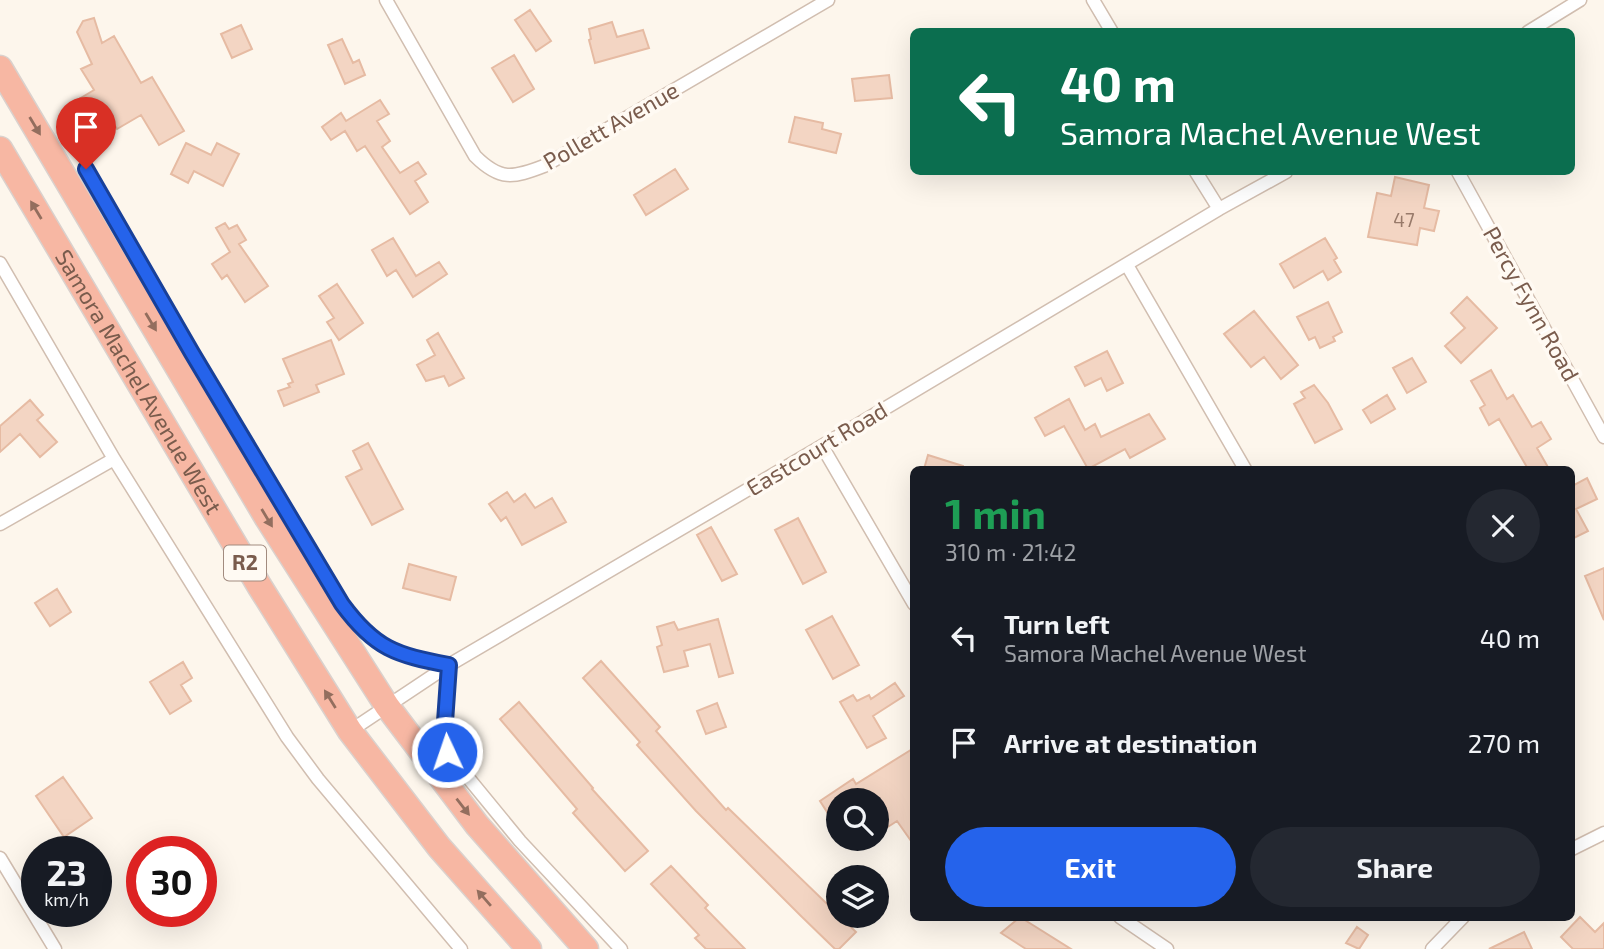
<!DOCTYPE html>
<html lang="en">
<head>
<meta charset="utf-8">
<style>
  :root { --surface:#171b24; --page:#242831; --text:#f1f3f6; --muted:#9ea1a6; --accent:#2563eb }
  body { margin:0; font-family:"Exo 2",sans-serif; background:var(--page); color:var(--text); height:100vh; display:flex; flex-direction:column; font-size:26px; white-space:nowrap }
  * { box-sizing:border-box; margin:0 }
  p { font-size:23px; color:var(--muted) }
  .icon { flex:none; width:38px; height:38px; fill:none; stroke:currentColor; stroke-width:2; stroke-linecap:round; stroke-linejoin:round }
  .map { position:relative; flex:1; overflow:hidden }
  .side { position:absolute; left:910px; top:466px; width:665px; height:455px; display:flex; flex-direction:column; background:var(--surface); border-radius:10px; box-shadow:0 7px 28px #0002 }
  .side>* { flex:none }
  .top-card { position:absolute; left:910px; top:28px; width:665px; height:147px; border-radius:10px; box-shadow:0 7px 28px #0002; background:#0b6e4f; color:#fff; overflow:hidden }
  .fabs { position:absolute; left:826px; top:788px; display:grid; gap:14px }
  .fabs a { display:grid; place-items:center; width:63px; height:63px; border-radius:50%; background:var(--surface); box-shadow:0 7px 28px #0002; font-size:35px }
  .speed { position:absolute; left:21px; top:836px; display:flex; gap:14px; font-size:35px; font-weight:700; text-align:center }
  .speed>* { display:grid; place-content:center; width:91px; height:91px; border-radius:50%; background:var(--surface); box-shadow:0 7px 28px #0002; line-height:1 }
  .speed small { font-size:18px; font-weight:400 }
  .speed .limit { border:10px solid #d22; background:#fff; color:#111 }
  .pin { position:absolute; display:grid; place-items:center; width:60px; height:60px; color:#fff; margin:-72px -30px; border-radius:50% 50% 50% 0; rotate:-45deg; box-shadow:0 0 7px #0007 }
  .pin .icon { rotate:45deg }
  .me { position:absolute; width:77px; margin:-38px; rotate:357deg; stroke-linejoin:round; filter:drop-shadow(0 0 5px #0008) }
  .turn { display:flex; align-items:center; gap:24px; height:147px; padding:0 35px; font-size:32px }
  .turn .icon { width:91px; height:91px; stroke-width:2.5 }
  .turn b { display:block; font-size:49px; line-height:60px }
  .round { display:grid; place-items:center; flex:none; width:74px; height:74px; border-radius:37px; background:var(--page) }
  .head { display:flex; align-items:center; justify-content:space-between; height:119px; padding:0 35px }
  h1 { font-size:42px; font-weight:700; line-height:52px; color:#1e9e55 }
  .cta { display:flex; gap:14px; margin-top:auto; padding:14px 35px }
  .cta a { flex:1; height:80px; border-radius:42px; background:var(--accent); color:#fff; font-size:28px; font-weight:700; line-height:80px; text-align:center }
  .cta a+a { background:var(--page); color:var(--text) }
  ul { padding:0; list-style:none }
  li { display:flex; align-items:center; gap:21px; height:105px; padding:0 35px }
  li div { flex:1 }
  li b { display:block; font-size:26px }
  li em { font-style:normal }
  .map>svg:first-child { display:block }
</style>
</head>
<body>
<div class="map">
<svg width="1604" height="949" viewBox="0 0 1604 949">
  <rect width="100%" height="100%" fill="#fdf6ec"/>
  <path fill="#f3d5c3" stroke="#e6bba3" stroke-width="2" d="M 530,10 L 551,41 L 536,51 L 515,20 Z
    M 94,18 L 102,43 L 114,36 L 141,83 L 152,77 L 184,131 L 159,145 L 141,115 L 117,129 L 113,123 L 93,134 L 74,102 L 94,90 L 81,69 L 92,64 L 77,32 L 83,21 Z
    M 612,22 L 617,37 L 643,30 L 649,48 L 595,63 L 589,40 L 591,39 L 589,29 Z
    M 241,25 L 252,49 L 232,58 L 221,34 Z
    M 342,39 L 353,63 L 359,60 L 365,75 L 345,84 L 328,45 Z
    M 514,55 L 534,89 L 513,102 L 492,68 Z
    M 889,75 L 892,98 L 855,101 L 852,79 Z
    M 380,100 L 389,114 L 377,121 L 390,141 L 382,147 L 400,173 L 418,162 L 426,174 L 415,181 L 428,202 L 410,214 L 365,146 L 357,151 L 345,131 L 331,140 L 322,127 L 341,113 L 346,121 Z
    M 795,117 L 823,123 L 822,129 L 841,134 L 836,153 L 789,142 Z
    M 186,143 L 211,155 L 217,143 L 239,154 L 223,186 L 194,171 L 188,183 L 171,174 Z
    M 675,169 L 688,189 L 646,215 L 634,195 Z
    M 1395,177 L 1429,185 L 1424,208 L 1439,211 L 1434,231 L 1420,228 L 1417,245 L 1368,237 L 1377,193 L 1391,196 Z
    M 225,223 L 229,229 L 237,225 L 246,240 L 239,244 L 268,286 L 245,302 L 227,275 L 222,279 L 212,264 L 230,252 L 216,228 Z
    M 393,238 L 416,276 L 439,262 L 447,274 L 413,297 L 396,270 L 387,276 L 372,250 Z
    M 1325,238 L 1337,258 L 1334,260 L 1341,272 L 1328,280 L 1323,271 L 1294,288 L 1280,264 Z
    M 337,284 L 363,323 L 339,340 L 327,322 L 334,318 L 319,296 Z
    M 1467,297 L 1497,328 L 1461,363 L 1445,346 L 1465,328 L 1451,313 Z
    M 1328,302 L 1342,332 L 1333,337 L 1335,341 L 1320,348 L 1315,337 L 1309,340 L 1297,317 Z
    M 1254,311 L 1298,365 L 1281,379 L 1264,357 L 1251,367 L 1224,334 Z
    M 438,333 L 464,378 L 449,386 L 444,376 L 426,381 L 417,365 L 435,355 L 427,340 Z
    M 331,340 L 344,374 L 316,385 L 319,392 L 284,406 L 278,391 L 290,387 L 288,384 L 293,382 L 283,359 Z
    M 1107,351 L 1123,383 L 1107,391 L 1101,378 L 1085,386 L 1075,367 Z
    M 1412,358 L 1426,382 L 1407,393 L 1393,368 Z
    M 1491,370 L 1507,399 L 1513,395 L 1532,427 L 1541,422 L 1551,439 L 1537,448 L 1549,469 L 1528,469 L 1499,419 L 1489,425 L 1480,408 L 1485,405 L 1471,381 Z
    M 1314,385 L 1328,403 L 1342,429 L 1315,443 L 1294,404 L 1305,398 L 1301,392 Z
    M 1387,395 L 1395,409 L 1371,423 L 1363,410 Z
    M 1069,399 L 1085,430 L 1095,424 L 1101,437 L 1149,414 L 1165,439 L 1130,458 L 1125,449 L 1088,469 L 1064,426 L 1045,436 L 1035,418 Z
    M 30,400 L 43,415 L 37,420 L 57,442 L 40,457 L 20,434 L 0,452 L 0,426 Z
    M 368,443 L 403,509 L 372,525 L 346,477 L 362,469 L 353,451 Z
    M 928,455 L 963,466 L 963,469 L 924,469 Z
    M 1587,478 L 1597,499 L 1576,509 L 1588,531 L 1572,539 L 1572,486 Z
    M 507,492 L 514,502 L 525,494 L 535,508 L 552,498 L 566,522 L 522,545 L 506,517 L 501,521 L 489,504 Z
    M 798,518 L 826,572 L 803,584 L 775,530 Z
    M 711,527 L 737,574 L 722,581 L 697,535 Z
    M 409,564 L 456,577 L 450,600 L 403,588 Z
    M 1604,568 L 1604,620 L 1585,576 Z
    M 57,589 L 71,612 L 50,626 L 35,603 Z
    M 832,616 L 859,665 L 833,679 L 806,630 Z
    M 718,619 L 733,673 L 719,677 L 710,644 L 684,651 L 688,666 L 664,672 L 657,647 L 662,645 L 657,627 L 674,622 L 678,630 Z
    M 601,661 L 660,727 L 656,731 L 726,810 L 728,808 L 856,932 L 839,949 L 835,949 L 800,915 L 696,811 L 637,745 L 640,742 L 583,678 Z
    M 183,662 L 192,678 L 181,685 L 191,701 L 170,714 L 150,682 Z
    M 895,683 L 904,696 L 873,716 L 886,738 L 867,748 L 840,702 L 853,695 L 857,701 L 869,695 L 871,699 Z
    M 519,702 L 593,788 L 592,789 L 648,851 L 625,871 L 573,813 L 577,809 L 500,719 Z
    M 717,703 L 726,727 L 706,734 L 697,711 Z
    M 914,748 L 914,845 L 897,821 L 877,834 L 877,800 L 838,800 L 838,829 L 820,801 L 853,779 L 856,784 Z
    M 63,777 L 92,818 L 64,837 L 36,796 Z
    M 671,866 L 708,905 L 705,908 L 745,949 L 706,949 L 695,938 L 699,935 L 651,884 Z
    M 1020,917 L 1071,949 L 1026,949 L 1001,933 Z
    M 1580,917 L 1595,932 L 1604,923 L 1604,949 L 1573,949 L 1561,937 Z
    M 1357,927 L 1368,935 L 1359,949 L 1346,943 Z
    M 1524,932 L 1532,949 L 1489,949 Z"/>
  <g fill="none" stroke-linecap="round" stroke-linejoin="round">
    <defs>
      <path id="street" d="M 386,0 L 475,156 C 500,181 513,178 544,166 L 828,0
        M 1093,0 L 1112,32
        M 1528,32 L 1580,0
        M 86,169 L 178,330 L 342,604 C 375,649 396,655 449,665 L 444,736 L 447,752 L 520,841 L 621,949
        M 1196,172 L 1219,209
        M 1458,172 L 1604,437
        M 0,263 L 114,459 L 287,737 L 318,779 L 461,949
        M 1127,265 L 1245,469
        M 822,446 L 914,604
        M 0,524 L 114,459
        M 350,731 L 449,665 L 822,446 L 1219,209 L 1286,172
        M 1572,849 L 1604,833
        M 0,858 L 55,949
        M 1120,917 L 1167,949
        M 1432,949 L 1463,917"/>
      <g id="highway">
        <path d="M 0,68 L 267,518 L 387,706 L 477,825 L 586,949"/>
        <path id="s1" d="M 0,149 L 260,587 L 350,731 L 439,847 L 529,949"/>
      </g>
    </defs>
    <use href="#street" stroke="#d1beb0" stroke-width="15"/>
    <use href="#highway" stroke="#dad1cd" stroke-width="27"/>
    <use href="#street" stroke="#fff" stroke-width="12"/>
    <use href="#highway" stroke="#f7b7a3" stroke-width="24"/>
  </g>
  <defs><path id="oneway-solid" d="M-6-.8H1V-3.2L6.5 0L1 3.2V.8H-6Z" transform="scale(1.75)"/></defs>
  <g fill="#936e5e">
    <use href="#oneway-solid" transform="translate(35 126) rotate(59)"/>
    <use href="#oneway-solid" transform="translate(36 210) rotate(-121)"/>
    <use href="#oneway-solid" transform="translate(151 322) rotate(59)"/>
    <use href="#oneway-solid" transform="translate(267 518) rotate(59)"/>
    <use href="#oneway-solid" transform="translate(330 699) rotate(-122)"/>
    <use href="#oneway-solid" transform="translate(463 807) rotate(52)"/>
    <use href="#oneway-solid" transform="translate(484 898) rotate(-131)"/>
  </g>
  <g fill="none" stroke-linecap="round" stroke-linejoin="round">
    <defs>
      <path id="route" d="M 86,169 L 192,353 L 342,604 C 375,649 396,655 449,665 L 444,736 L 447,752"/>
    </defs>
    <use href="#route" stroke="#184099" stroke-width="18"/>
    <use href="#route" stroke="#2563eb" stroke-width="12"/>
  </g>
  <g text-anchor="middle" stroke-width="7" stroke-linejoin="round" paint-order="stroke">
    <g font-size="19" fill="#987a6a">
      <text x="1404" y="227">47</text>
    </g>
    <rect fill="#fffaf3" stroke="#a28b7f" stroke-width="2" x="224" y="545.5" width="42" height="35" rx="5"/>
    <g font-size="21" font-weight="bold" fill="#7a5c4d">
      <text x="245" y="570">R2</text>
    </g>
    <g font-size="23" fill="#7a5c4d" stroke="#fffaf3">
      <text transform="translate(611 126) rotate(-30)" y="8">Pollett Avenue</text>
      <text transform="translate(1531 304) rotate(61)" y="8">Percy Fynn Road</text>
      <text dy="8" stroke="none"><textPath href="#s1" startOffset="271">Samora Machel Avenue West</textPath></text>
      <text transform="translate(817 449) rotate(-31)" y="8">Eastcourt Road</text>
    </g>
  </g>
</svg>
<div class="fabs">
<a><svg class="icon" aria-label="search" viewBox="0 0 24 24"><circle cx="10" cy="10" r="6"/><path d="M15 15l6 6"/></svg></a>
<a><svg class="icon" aria-label="layers" viewBox="0 0 24 24"><path d="M12 4l9 5-9 5-9-5zM3 14l9 5 9-5"/></svg></a>
</div>
<div class="speed"><div>23<small>km/h</small></div><div class="limit">30</div></div>
<div class="pin" style="left:86px;top:169px;background:#d93025"><svg class="icon" aria-label="arrive" viewBox="0 0 24 24"><path d="M6 21V4h12l-3 4 3 4H6"/></svg></div>
<svg class="me" style="left:447px;top:752px" viewBox="-20 -20 40 40"><circle r="17" fill="#2563eb" stroke="#fff" stroke-width="3"/><path d="M0-11L8 9 0 5-8 9z" fill="#fff"/></svg>
<div class="top-card">
<div class="turn"><svg class="icon" aria-label="left" viewBox="0 0 24 24"><path d="M17 20v-9H6M10 6l-5 5 5 5"/></svg><div><b>40 m</b>Samora Machel Avenue West</div></div>
</div>
<section class="side">
<div class="head"><div><h1>1 min</h1><p>310 m · 21:42</p></div><a class="round"><svg class="icon" aria-label="close" viewBox="0 0 24 24"><path d="M6 6l12 12M18 6L6 18"/></svg></a></div>
<ul>
<li><svg class="icon" aria-label="left" viewBox="0 0 24 24"><path d="M17 20v-9H6M10 6l-5 5 5 5"/></svg><div><b>Turn left</b><p>Samora Machel Avenue West</p></div><em>40 m</em></li>
<li><svg class="icon" aria-label="arrive" viewBox="0 0 24 24"><path d="M6 21V4h12l-3 4 3 4H6"/></svg><div><b>Arrive at destination</b></div><em>270 m</em></li>
</ul>
<div class="cta"><a>Exit</a><a>Share</a></div>
</section>
</div>
</body>
</html>
